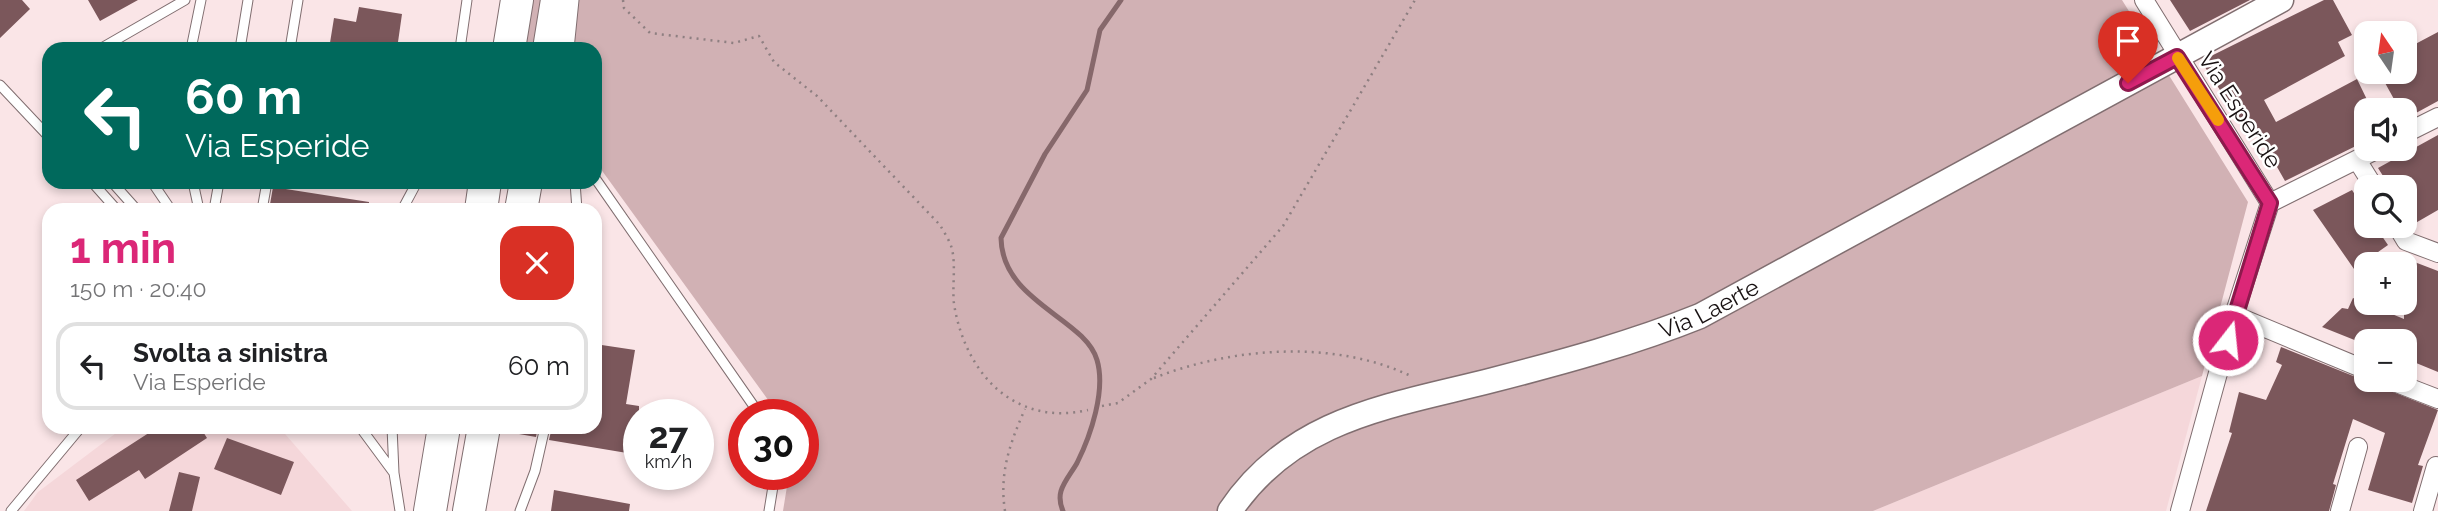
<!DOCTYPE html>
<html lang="it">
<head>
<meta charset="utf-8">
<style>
  :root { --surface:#fff; --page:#f2f2f2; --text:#202124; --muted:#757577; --line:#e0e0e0; --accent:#db2777 }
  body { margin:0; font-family:Raleway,sans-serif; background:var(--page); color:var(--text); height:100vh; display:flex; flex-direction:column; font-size:26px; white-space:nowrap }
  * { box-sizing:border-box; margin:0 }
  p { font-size:23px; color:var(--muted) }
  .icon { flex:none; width:38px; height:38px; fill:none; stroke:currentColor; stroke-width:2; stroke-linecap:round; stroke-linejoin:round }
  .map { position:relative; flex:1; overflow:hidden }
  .details { position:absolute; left:42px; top:203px; width:560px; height:231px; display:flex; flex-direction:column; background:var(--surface); border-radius:21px; box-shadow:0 4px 10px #0003 }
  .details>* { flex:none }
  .top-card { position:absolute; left:42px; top:42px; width:560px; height:147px; border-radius:21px; box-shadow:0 4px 10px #0003; background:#00695c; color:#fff; overflow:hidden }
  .needle { width:46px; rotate:347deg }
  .controls { position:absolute; left:2354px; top:21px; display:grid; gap:14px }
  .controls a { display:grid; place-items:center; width:63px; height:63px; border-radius:14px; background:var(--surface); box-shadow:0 4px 10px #0003; font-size:35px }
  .speed { position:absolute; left:623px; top:399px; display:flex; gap:14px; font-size:35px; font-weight:700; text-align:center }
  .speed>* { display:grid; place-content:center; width:91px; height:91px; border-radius:50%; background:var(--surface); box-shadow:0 4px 10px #0003; line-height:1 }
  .speed small { font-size:18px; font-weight:400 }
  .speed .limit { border:10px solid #d22; background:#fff; color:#111 }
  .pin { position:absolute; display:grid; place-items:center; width:60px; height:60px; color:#fff; margin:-72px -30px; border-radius:50% 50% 50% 0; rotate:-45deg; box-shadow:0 0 7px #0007 }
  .pin .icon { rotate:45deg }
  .me { position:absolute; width:77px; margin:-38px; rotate:16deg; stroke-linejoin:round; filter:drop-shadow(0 0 5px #0008) }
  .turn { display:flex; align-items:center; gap:24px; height:147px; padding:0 28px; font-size:32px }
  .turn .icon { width:91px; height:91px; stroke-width:2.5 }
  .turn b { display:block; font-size:49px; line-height:60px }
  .round { display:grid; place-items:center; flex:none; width:74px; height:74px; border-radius:21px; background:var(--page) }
  .summary { display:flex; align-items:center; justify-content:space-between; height:119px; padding:0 28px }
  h1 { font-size:42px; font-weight:700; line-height:52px; color:var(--accent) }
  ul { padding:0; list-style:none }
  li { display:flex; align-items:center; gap:21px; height:88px; margin:0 14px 10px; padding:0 14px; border:4px solid var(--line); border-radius:21px }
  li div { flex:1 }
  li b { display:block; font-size:26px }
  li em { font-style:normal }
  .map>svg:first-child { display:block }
</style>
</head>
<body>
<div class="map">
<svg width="2438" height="511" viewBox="0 0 2438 511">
  <rect width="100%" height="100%" fill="#fae5e7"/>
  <path fill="#f5d7da" d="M 2202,376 L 2166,511 L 1873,511 Z
    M 124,427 L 279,427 L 352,511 L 24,511 L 38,492 Z"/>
  <path fill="#d1b1b4" d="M 517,0 L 2122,0 L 2248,202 L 2202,376 L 1873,511 L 783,511 L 789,474 L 803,474 L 803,415 L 779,415 L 595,161 L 595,49 L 509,49 Z"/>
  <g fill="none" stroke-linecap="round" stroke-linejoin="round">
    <path stroke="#86686b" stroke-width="5" d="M 1063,511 C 1060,504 1059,498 1061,491 C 1064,481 1072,472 1077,463 C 1091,435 1106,390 1097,360 C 1085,318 1002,302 1001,238 L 1045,154 L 1087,90 L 1100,30 L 1121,0"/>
  </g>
  <path fill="#7b575b" d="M 0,0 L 22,0 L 30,9 L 0,38 Z
    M 88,0 L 138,0 L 100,21 Z
    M 2170,0 L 2250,0 L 2190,31 Z
    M 2324,0 L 2333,0 L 2352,35 L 2338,42 L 2345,56 L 2264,100 L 2276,122 L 2357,79 L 2372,110 L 2366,110 L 2366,141 L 2285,181 L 2247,114 L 2239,119 L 2201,61 Z
    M 359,7 L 402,14 L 397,49 L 329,49 L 334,18 L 356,22 Z
    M 2438,32 L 2438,101 L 2405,119 L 2404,110 L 2400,110 L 2379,72 L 2404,72 L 2404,50 Z
    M 2438,135 L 2438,210 L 2412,225 L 2404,213 L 2404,187 L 2390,187 L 2378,168 Z
    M 273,187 L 369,202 L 369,210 L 269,210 Z
    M 2352,190 L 2366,212 L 2366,226 L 2375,226 L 2388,245 L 2354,269 L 2313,210 Z
    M 2404,258 L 2438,271 L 2438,372 L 2404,358 L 2404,341 L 2357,341 L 2322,327 L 2342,308 L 2348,309 L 2353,298 L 2404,319 Z
    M 595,344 L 635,350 L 626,404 L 639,406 L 639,455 L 549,440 L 552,427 L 595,427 Z
    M 2281,347 L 2438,410 L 2418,465 L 2423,466 L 2412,503 L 2368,490 L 2385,433 L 2353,419 L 2333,484 L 2336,485 L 2329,511 L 2206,511 L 2232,433 L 2229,432 L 2239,392 L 2266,400 L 2282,365 L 2276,362 Z
    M 158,427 L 200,427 L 207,438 L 145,479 L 139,470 L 89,501 L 76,480 Z
    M 519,427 L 538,427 L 536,437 L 519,434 Z
    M 227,438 L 294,462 L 281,495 L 214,469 Z
    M 179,472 L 200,477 L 192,511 L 169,511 Z
    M 554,490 L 630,504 L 629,511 L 551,511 Z"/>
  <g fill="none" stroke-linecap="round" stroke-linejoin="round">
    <defs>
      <path id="lane" d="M 100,49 L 185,0
        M 191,49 L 201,0
        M 240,49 L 248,0
        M 290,49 L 298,0
        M 460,49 L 467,0
        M 569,49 L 574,0
        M 0,85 L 49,137
        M 595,178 L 760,415
        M 92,182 L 117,210
        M 112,182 L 137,210
        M 152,182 L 171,210
        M 193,182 L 199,210
        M 575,182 L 577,210
        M 214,210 L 219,182
        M 262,210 L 267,182
        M 402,210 L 417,182
        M 360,427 L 394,473
        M 392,427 L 394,473 L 400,511
        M 11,511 L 81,427
        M 520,511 L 535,471 L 545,427
        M 769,511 L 775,474"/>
      <path id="street" d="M 2144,0 L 2270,203 L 2234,315 L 2366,370
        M 2404,134 L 2438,117
        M 2357,160 L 2374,187
        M 2270,203 L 2378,149
        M 2397,226 L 2406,241 L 2438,253
        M 2389,380 L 2438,399
        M 2180,511 L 2234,315
        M 2340,511 L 2358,447
        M 2423,511 L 2436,466"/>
      <g id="secondary">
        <path id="s1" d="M 1230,511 C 1293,417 1392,406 1493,380 C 1563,362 1633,343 1700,316 L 2281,0"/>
      </g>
      <path id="highway" d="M 509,49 L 517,0
        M 549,49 L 557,0
        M 481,210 L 485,182
        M 521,210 L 526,182
        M 430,511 L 444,427
        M 469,511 L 484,427"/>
    </defs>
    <use href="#lane" stroke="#806e70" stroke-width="11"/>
    <use href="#street" stroke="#806e70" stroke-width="20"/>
    <use href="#secondary" stroke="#806e70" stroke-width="27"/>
    <use href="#highway" stroke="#806e70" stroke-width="34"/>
    <path stroke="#8e7f81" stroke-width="2.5" stroke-dasharray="2 5" stroke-linecap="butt" d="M 623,0 L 624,8 L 650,33 L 734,43 L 759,36 L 774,62 L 817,96 L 940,225 C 944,232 950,241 952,249 C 956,267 952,286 954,304 C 965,373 1014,427 1088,410
      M 1154,378 C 1233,347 1335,339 1413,377
      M 1102,406 L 1118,403 L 1151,379 L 1283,226 L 1415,0
      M 1005,511 C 999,473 1010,443 1025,409"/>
    <use href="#lane" stroke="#fff" stroke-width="9"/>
    <use href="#street" stroke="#fff" stroke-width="18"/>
    <use href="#secondary" stroke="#fff" stroke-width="24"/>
    <use href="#highway" stroke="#fff" stroke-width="32"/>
  </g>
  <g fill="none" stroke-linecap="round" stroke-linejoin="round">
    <defs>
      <path id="route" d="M 2128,83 L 2177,57 L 2270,203 L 2228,340"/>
    </defs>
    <use href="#route" stroke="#8e194d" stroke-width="18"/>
    <use href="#route" stroke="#db2777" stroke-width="12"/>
    <path stroke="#f59e0b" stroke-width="12" d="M 2178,58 L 2218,120"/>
  </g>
  <g text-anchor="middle" stroke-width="5" stroke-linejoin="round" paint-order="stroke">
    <g font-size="23" fill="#171011" stroke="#fff">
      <text transform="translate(2240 110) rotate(57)" y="8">Via Esperide</text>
      <text dy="8" stroke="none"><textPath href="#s1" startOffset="530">Via Laerte</textPath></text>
    </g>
  </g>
</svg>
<div class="controls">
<a><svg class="needle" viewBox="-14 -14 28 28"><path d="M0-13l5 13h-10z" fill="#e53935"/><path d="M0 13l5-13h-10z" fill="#757577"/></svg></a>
<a><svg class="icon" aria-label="sound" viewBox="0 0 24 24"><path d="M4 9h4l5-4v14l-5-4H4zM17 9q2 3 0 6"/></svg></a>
<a><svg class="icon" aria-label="search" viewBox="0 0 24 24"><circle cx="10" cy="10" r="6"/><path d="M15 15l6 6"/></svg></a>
<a>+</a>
<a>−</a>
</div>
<div class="speed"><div>27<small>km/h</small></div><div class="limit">30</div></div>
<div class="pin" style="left:2128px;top:83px;background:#d93025"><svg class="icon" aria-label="arrive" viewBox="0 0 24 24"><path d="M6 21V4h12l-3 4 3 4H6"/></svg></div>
<svg class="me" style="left:2228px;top:340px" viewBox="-20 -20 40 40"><circle r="17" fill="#db2777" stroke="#fff" stroke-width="3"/><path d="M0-11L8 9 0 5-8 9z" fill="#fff"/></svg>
<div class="top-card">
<div class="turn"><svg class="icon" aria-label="left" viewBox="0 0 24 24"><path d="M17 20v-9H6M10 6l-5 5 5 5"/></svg><div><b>60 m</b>Via Esperide</div></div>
</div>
<section class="details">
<div class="summary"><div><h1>1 min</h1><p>150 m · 20:40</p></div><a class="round" style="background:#d93025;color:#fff"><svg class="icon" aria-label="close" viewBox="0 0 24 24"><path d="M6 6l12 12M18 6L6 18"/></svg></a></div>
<ul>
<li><svg class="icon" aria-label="left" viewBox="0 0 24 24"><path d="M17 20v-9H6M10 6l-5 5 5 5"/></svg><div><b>Svolta a sinistra</b><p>Via Esperide</p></div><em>60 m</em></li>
</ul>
</section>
</div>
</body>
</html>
